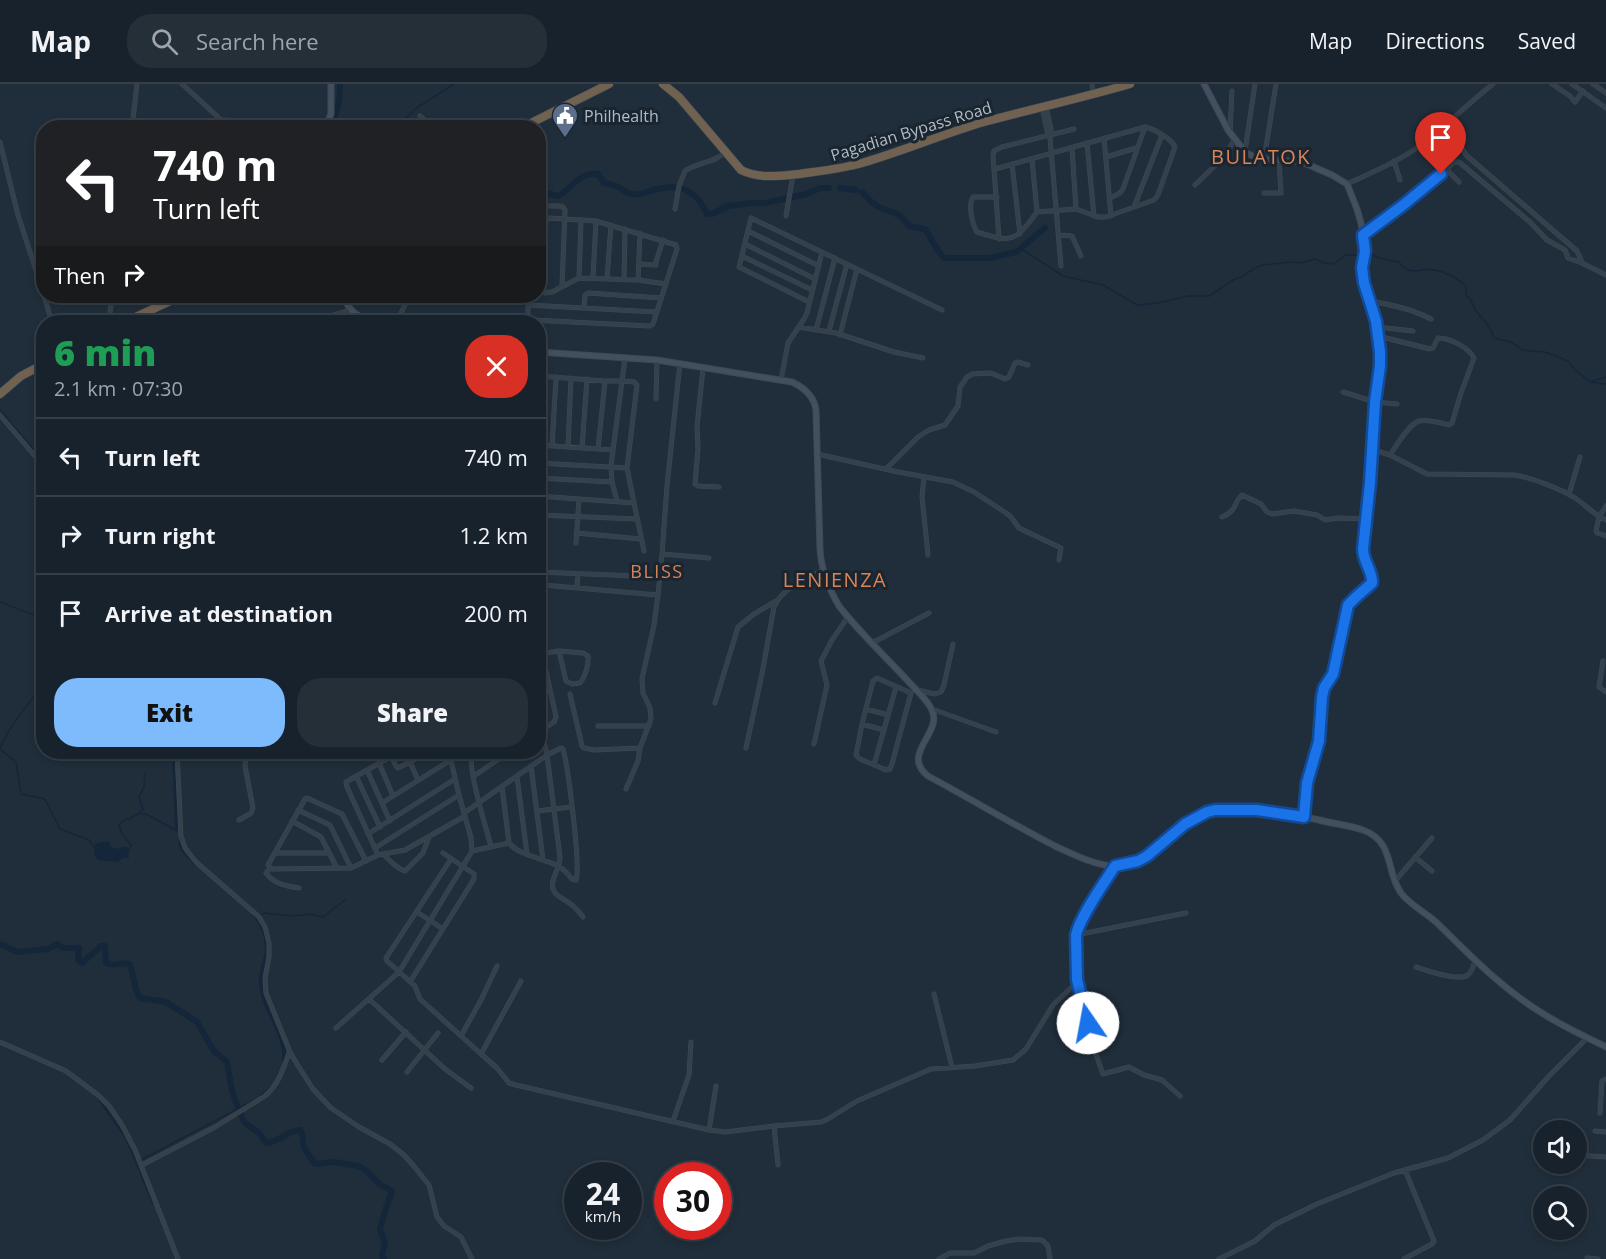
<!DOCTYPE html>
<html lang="en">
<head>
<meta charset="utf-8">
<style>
  :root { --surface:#18222c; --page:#252f38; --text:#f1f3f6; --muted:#9fa4a9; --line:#363f48; --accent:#7ebbfd }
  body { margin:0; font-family:"Open Sans",sans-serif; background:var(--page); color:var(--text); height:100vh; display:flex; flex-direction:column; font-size:22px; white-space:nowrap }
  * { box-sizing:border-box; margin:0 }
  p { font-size:20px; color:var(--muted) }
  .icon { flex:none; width:33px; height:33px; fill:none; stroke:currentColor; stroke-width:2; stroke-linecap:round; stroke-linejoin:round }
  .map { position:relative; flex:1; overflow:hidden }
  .panel { position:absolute; left:36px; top:231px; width:510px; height:444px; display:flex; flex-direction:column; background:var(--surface); border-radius:24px; box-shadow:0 3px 9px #0003,0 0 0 2px var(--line) }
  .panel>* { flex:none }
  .hud { position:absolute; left:36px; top:36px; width:510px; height:183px; border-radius:24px; box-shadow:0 3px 9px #0003,0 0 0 2px var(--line); background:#202124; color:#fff; overflow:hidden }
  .buttons { position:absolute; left:1533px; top:1036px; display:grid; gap:12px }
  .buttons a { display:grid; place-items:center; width:54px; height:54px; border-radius:50%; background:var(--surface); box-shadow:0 3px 9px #0003,0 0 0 2px var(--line); font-size:30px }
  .speed { position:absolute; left:564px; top:1078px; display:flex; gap:12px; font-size:30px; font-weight:700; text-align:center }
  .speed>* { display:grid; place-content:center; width:78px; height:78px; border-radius:50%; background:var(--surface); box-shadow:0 3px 9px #0003,0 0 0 2px var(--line); line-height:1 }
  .speed small { font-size:15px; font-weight:400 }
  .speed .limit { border:9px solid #d22; background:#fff; color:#111 }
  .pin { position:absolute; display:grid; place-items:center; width:51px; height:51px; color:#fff; margin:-62px -26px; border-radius:50% 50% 50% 0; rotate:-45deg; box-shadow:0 0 6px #0007 }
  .pin .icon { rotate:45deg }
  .me { position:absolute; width:66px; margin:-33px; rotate:348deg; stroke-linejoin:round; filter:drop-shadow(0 0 4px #0008) }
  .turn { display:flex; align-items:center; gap:21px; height:126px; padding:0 18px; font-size:27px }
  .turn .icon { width:78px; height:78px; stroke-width:2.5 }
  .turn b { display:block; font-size:42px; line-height:51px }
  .then { display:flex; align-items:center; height:57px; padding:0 18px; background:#0003; gap:12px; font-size:22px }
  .round { display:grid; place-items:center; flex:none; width:63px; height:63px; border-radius:24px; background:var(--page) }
  .headline { display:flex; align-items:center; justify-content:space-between; height:102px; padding:0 18px }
  h1 { font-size:36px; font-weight:800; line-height:45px; color:#1e9e55 }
  .action { display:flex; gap:12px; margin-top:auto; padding:12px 18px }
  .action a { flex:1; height:69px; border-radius:24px; background:var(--accent); color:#111; font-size:24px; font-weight:800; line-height:69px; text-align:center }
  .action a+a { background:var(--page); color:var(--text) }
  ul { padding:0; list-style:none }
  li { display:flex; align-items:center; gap:18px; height:78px; padding:0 18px; border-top:2px solid var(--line) }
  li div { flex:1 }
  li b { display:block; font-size:22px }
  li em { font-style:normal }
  header { display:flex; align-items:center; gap:36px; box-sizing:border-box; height:84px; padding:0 30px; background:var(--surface); border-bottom:2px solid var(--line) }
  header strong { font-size:28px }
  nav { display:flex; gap:33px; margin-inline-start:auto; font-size:21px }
  .search { width:420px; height:54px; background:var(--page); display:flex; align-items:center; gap:15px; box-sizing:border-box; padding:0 21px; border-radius:24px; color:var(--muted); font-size:22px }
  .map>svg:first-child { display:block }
</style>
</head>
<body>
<header>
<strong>Map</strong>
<div class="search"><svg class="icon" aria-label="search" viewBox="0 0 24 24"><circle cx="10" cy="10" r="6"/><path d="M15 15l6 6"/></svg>Search here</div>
<nav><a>Map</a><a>Directions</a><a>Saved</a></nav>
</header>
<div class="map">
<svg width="1606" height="1175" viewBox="0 0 1606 1175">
  <rect width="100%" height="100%" fill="#202e3b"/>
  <path fill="#142639" d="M 101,758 L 109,758 L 111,763 L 119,765 L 122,763 L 128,763 L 129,774 L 123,774 L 117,778 L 98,776 L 94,770 L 95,760 Z"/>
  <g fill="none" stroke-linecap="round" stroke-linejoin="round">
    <path stroke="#142639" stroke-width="1.5" d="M 396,44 L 415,25 L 454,0
      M 1020,164 L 1063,192 L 1103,201 L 1137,221 L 1158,219 L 1188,212 L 1209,212 L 1235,195 L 1242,193 L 1255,184 L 1263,181 L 1291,178 L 1301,179 L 1315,175 L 1325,179 L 1333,180 L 1346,171 L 1362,171
      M 1367,169 L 1383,175 L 1399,178 C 1412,194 1418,183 1435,186 C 1446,188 1458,195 1466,202 L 1466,211 C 1472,216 1473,222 1477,228 C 1486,240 1489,239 1494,254 L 1511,258 L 1522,266 L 1545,268 L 1568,277 L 1575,286 L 1590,298 L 1606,300
      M 1593,297 L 1606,293
      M 0,518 L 44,535
      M 0,664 C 9,643 28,619 44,602
      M 0,665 L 16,678 L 21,710 L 45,715 L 60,745 L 89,756 L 94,763
      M 145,689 L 144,703 L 139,713 L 143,725 L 139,729 L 148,731 L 177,747
      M 128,769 L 131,761 L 122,750 L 119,741 L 124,736 L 129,735 L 138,730
      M 260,831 L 264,829 L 295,832 L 309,830 L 323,833 L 345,816
      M 141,1076 L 262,1012"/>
    <path stroke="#142639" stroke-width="4" d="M 0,328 L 33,367
      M 174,668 L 177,745
      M 180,758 L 182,765 L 196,780
      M 253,830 C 262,838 267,852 267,864 C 267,875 261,885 261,896 C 260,925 288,949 284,979
      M 262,1012 L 273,1002
      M 99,1014 L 127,1054 L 154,1119"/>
    <path stroke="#142639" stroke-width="6" d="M 328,44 C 338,30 340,16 340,0
      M 840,104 L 856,106
      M 538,107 L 558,112 C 572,104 580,87 598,90 L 604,99 C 608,100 614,101 618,103 C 626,108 628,111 639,110 C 644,110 648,107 653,106 C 679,99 696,105 707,130 L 712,130 L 728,122 L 752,119 L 765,119 L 807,110 L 820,104 L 829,104
      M 862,108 C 868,114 874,122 881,124 C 896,130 899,128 909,142 L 925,145 C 931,154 937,167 944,174 L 990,174 L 1016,168 L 1045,144
      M 0,860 L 17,868 L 48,865 L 57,860 L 63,864 L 79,864 L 78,876 L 82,879 L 101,862 L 105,862 L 106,879 C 114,883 122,878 129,880 C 135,891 133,904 140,914 L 166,918 L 197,938 L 214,967 L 227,978 L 232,1007 L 239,1026
      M 240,1028 L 244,1038 L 258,1048 L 267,1059 C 279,1058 287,1047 300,1046 L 302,1049 L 304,1064 L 315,1080 L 334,1078 L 358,1082 L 367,1087 L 378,1099 L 392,1107 L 385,1127 L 380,1145 L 385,1159 L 382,1172 L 384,1175"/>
    <defs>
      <path id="street" d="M 182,0 L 230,44
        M 1092,0 L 1093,11
        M 1552,0 L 1570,12 L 1575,18 L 1583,7
        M 1572,0 L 1606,24
        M 1593,0 L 1606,9
        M 1046,23 L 1052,50 L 1051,52
        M 1042,24 L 1048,51 L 1050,54 L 1061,182
        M 420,32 L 434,44
        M 223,36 L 262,38
        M 1447,39 L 1466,71 L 1577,167 L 1582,178
        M 132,44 L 137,0
        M 1230,48 L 1232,7
        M 1104,54 L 1111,132
        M 0,58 L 18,131 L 44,211
        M 1087,59 L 1094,132
        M 1072,64 L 1076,125
        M 1245,67 L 1255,0
        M 1106,73 L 1136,64
        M 1032,75 L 1037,128
        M 1264,76 L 1276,0
        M 1394,77 L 1400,96
        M 1012,80 L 1020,150
        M 995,85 L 1145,43 C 1154,45 1171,54 1175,63 L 1158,111 L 1154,116 L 1106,133 L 1098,133 L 1076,125 L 1037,128 C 1015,158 1012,159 977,148 C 972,140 968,121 973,113 L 997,113
        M 1445,87 L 1454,78 L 1459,78 L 1530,138 L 1547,156 L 1565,166 L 1568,174 L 1582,179 L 1606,191
        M 1347,100 C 1370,89 1393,80 1414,66 C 1442,46 1466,21 1493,0
        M 1195,101 L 1225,72 L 1234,56
        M 1264,109 L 1281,109 L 1279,77
        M 1110,114 L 1120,109 L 1123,105 L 1145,43
        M 538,122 L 560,122 L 563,123 L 565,126 L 562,202
        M 1134,123 L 1162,51
        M 675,125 L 679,102 L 685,87 C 698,78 717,78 725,68
        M 786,132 L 793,91
        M 748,147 L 819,182
        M 1059,151 L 1072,152 L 1081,172
        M 1363,151 L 1445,87 L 1449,88 L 1459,98
        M 999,155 L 993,71 L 994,67 L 1002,63 L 1074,45
        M 745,160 L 815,195
        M 742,172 L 812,206
        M 639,180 L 656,181
        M 655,181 L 663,156
        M 579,194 L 581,136
        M 593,194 L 596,137
        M 607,195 L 611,141
        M 624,195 L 625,145
        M 638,196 L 640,149
        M 44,212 L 52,238
        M 388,212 L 405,220
        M 528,212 L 528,232 L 532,236 L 650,242 L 653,240 L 677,165 L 676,161 L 596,137 L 549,134 L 546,136 L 543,200 L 544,207 L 545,209 L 552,208 L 579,194 L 638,196 L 666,200
        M 1370,217 C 1392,221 1412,225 1431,235
        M 809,218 L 739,183 L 751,134 L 942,226
        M 528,221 L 656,228
        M 584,223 L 585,211 L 588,209 L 661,214
        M 109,238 L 112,212
        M 310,238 L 351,226
        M 397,238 L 409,212
        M 799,243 L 836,249 L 894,268 L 923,274
        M 1377,243 L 1413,247
        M 816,246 L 835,174
        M 829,247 L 847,180
        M 840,251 L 857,185
        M 1378,252 L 1430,265 L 1433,264 L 1438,254 C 1450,254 1468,263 1474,274 L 1461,309 L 1452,339 L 1449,341 C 1441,339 1428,335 1419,337 C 1409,340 1396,362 1390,371
        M 680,279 L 667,402 L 662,470 L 709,474
        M 703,284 L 697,343 L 698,365 L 695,400 L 698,402 L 719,403
        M 538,292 L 605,297 L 622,297 L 634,298 L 637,301 L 627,384 L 634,419
        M 781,296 L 788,259 L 804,235 L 807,229 L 822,168
        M 1343,308 L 1375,318 L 1397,320
        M 656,315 L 657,276
        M 0,331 L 41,379
        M 538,333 L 541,293
        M 538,361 L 613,366
        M 552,362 L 556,293
        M 568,363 L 571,294
        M 582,364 L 587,295
        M 598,365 L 605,297
        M 1371,365 L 1390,371 L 1427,390 L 1514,391 C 1530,393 1561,405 1575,414 C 1586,421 1594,431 1606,436
        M 817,370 L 898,388 L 953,398 L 974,408 L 1006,429 L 1011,433 L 1019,444 L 1061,464 L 1059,476
        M 538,379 L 627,384
        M 886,385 L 918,353 L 929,346 L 945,341 L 958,322 L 960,303 L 967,293 L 972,290 L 991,289 L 1005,295 L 1009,293 L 1015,279 L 1018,278 L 1028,281
        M 924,393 L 922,413 L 928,471
        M 538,394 L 612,398
        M 1569,410 L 1580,373
        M 538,412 L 634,419 L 644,467
        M 617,417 L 612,398 L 611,382 L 625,274
        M 1606,422 L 1599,433 L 1596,447 L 1597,449 L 1606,452
        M 538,431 L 637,435
        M 1222,433 C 1239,425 1232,420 1242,411 L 1261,420 L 1267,428 L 1272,430 L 1294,427 L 1317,431 L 1325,436 L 1338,434 L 1366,435
        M 576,449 L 641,455
        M 576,459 L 579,415
        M 538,488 L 660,493
        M 538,499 L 543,501 L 658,511 L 654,541 L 642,595 L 643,609 L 650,624 L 651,635 L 640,664 L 638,677 L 626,705
        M 577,503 L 578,490
        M 658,511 L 662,470
        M 538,550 L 556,633 L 554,638 L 538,649
        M 872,559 L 929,529
        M 559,567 L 583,569 L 588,572 C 589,581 585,593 580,599 L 572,600 L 566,597 Z
        M 538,570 L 559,567
        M 1603,577 L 1599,603 L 1606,608
        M 877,594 L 911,609 L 892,680 L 890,685 L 886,686 L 860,675 L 856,671 L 862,640 L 873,597 Z
        M 917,606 L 935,610 L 941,608 L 944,601 L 953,560
        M 570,610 L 582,662 L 584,664 L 594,666 L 640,664
        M 715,619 L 738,543 L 754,530 L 776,517
        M 866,625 L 888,631
        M 932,625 L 996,648
        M 862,640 L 884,646
        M 598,642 L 649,642
        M 814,660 L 827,601 L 821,577 L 832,556 L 848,533
        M 746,664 L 762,590 L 774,523 C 782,504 805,495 823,486
        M 177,668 L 181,752 L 185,764 L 196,778 L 259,833 L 265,843 L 269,859 L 269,873 L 265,894 L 266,909 L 290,968 L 297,980 L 313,1005 L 331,1024 L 359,1043 L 390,1060 L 404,1071 L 413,1081 L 429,1101 L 437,1133 L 444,1142 L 461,1153 L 472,1175
        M 241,668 L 256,672 L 265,668
        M 478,668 C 475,670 473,671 472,675 C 468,685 487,748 491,762
        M 391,672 L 396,682 L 398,684 L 429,668
        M 410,678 L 418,696
        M 379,679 L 393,712
        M 874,681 L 896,603
        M 531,682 L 543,776
        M 367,686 L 390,737
        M 356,692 L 380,743
        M 474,692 L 509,668
        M 517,693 L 527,770
        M 502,703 L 509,759 C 521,773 542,773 558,782 C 564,785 568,790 572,795 L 576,796 C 581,784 568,682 563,665 L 561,664 L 547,671 L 560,773 C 560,782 555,788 553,797 C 549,812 565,814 573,822 C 577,825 580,829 583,833
        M 382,719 L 451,676
        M 298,726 L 330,741 L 351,784
        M 537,727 L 571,723
        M 464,729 L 547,671 L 538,631
        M 239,736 L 251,729 L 253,724 L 245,682 L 246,669
        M 292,737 L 321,753 L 337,784
        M 368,750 L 455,695
        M 375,764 L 459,711
        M 472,767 L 509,759
        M 275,769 L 329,769
        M 383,770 C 389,776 397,785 405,787 L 423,769 L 429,753
        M 378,771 L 405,766 L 465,732
        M 1415,773 L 1432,787
        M 451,775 L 386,874 L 387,877 L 415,902 L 420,915 L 481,970 L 521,897
        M 366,777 L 342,730 L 307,714 L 305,715 L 268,781 L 272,785 L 351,784 L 378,771 L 347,703 L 346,698 L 399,668
        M 270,784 L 266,789 C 274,800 286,802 299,804
        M 1395,797 L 1432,754
        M 417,828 L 443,845
        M 1076,851 L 1186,829
        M 1416,883 C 1426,886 1461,899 1469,890 C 1472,887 1474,880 1475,876
        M 1077,897 L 1094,965 L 1103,990 L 1129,983 L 1144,991 L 1162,996 L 1180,1012
        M 410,898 L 474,795 L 474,790 L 443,769
        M 934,910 L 952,983
        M 369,915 L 445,985 L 471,1004
        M 336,944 L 399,888 L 472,767 L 471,754 L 459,711 L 449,668
        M 461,952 L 481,916 L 497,882
        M 0,958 L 66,987 L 98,1011 L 109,1022 L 122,1041 L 135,1066 L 178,1175
        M 481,970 L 497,984 L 509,999 L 516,1001 L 709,1046 L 725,1048 L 774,1042 L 821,1038 L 828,1035 L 857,1017 L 931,985 L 975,982 L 1013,976 L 1026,965 L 1053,921 L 1074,901 L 1077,896 L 1077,846 L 1115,782
        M 382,976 L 406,948
        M 407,988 L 438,949
        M 1600,1029 L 1602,997 L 1606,995
        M 673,1037 L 689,991 L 691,958
        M 774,1042 L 778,1081
        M 709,1046 L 716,1002
        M 1595,1047 L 1606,1048
        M 1539,1071 L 1544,1071
        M 1576,1071 L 1606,1073
        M 142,1081 L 215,1043 L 265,1012 C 279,1000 283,985 289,969
        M 1587,1174 L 1598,1175
        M 939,1175 L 950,1169 L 974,1169 L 988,1162 L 1006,1157 L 1020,1155 L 1042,1156 L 1048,1162 L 1050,1175
        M 1219,1175 L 1255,1157 L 1274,1141 L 1317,1120 L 1394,1089 L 1448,1074 L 1483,1056 L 1510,1036 L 1549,992 L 1587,954
        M 1404,1175 L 1432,1160 L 1434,1157 L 1405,1086"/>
      <path id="secondary" d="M 1204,0 L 1228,46 L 1245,68 L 1258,75 L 1302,78 L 1332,91 L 1347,100 L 1357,125 L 1361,139 L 1365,162 L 1362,181 L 1362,189 L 1376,237 L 1380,274 L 1375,318 L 1369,399 L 1363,465 C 1363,478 1373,487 1372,499 L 1351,517 L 1348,521 L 1333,590 L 1325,604 L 1322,613 L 1319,657 L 1307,699 L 1304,733
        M 325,44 L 331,30 L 331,0
        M 343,212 C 350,228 356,232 373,238
        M 538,268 L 657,276 L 792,298 C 805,304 814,312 816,326 L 820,465 C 821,486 829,505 839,522 C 860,549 885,572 908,597 C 916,606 927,615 932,626 C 943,649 900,670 928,692 C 971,715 1012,740 1055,762 C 1072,770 1096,782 1115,782 C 1149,782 1168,748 1194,734 C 1227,716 1284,729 1319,736 C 1334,740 1348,741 1363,746 C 1395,758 1385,786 1401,809 C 1410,821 1425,828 1436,838 C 1469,870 1502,905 1542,929 C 1562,942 1584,952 1606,963"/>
      <path id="highway" d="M 663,0 L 679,13 L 741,86 C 759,95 779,92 799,90 C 820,87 841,85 862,79 C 903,67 943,50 984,38 C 1032,25 1082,14 1130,0
        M 521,44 L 609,0
        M 125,238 L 181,212
        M 0,310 L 21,292 L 44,280"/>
    </defs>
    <use href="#street" stroke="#3e4954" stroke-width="5"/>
    <use href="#secondary" stroke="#3e4954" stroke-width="7"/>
    <use href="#highway" stroke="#3f4b56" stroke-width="9"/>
    <use href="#street" stroke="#34404b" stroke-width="4"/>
    <use href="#secondary" stroke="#424f5e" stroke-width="5"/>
    <use href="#highway" stroke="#716151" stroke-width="8"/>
  </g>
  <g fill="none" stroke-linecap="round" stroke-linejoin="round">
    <defs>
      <path id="route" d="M 1088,939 L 1077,896 L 1076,851 C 1080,833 1104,799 1115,782 L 1138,777 L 1147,772 L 1185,740 L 1207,728 L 1215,726 L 1257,726 L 1304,733 L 1307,699 L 1319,657 L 1322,613 L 1324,604 L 1333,590 L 1348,521 L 1356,513 L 1372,499 C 1373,487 1363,478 1363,465 L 1370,399 L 1375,318 L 1380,282 L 1380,268 L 1376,237 L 1364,199 L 1362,184 L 1365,167 L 1363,151 L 1402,122 L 1441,90"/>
    </defs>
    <use href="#route" stroke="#114b97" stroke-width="15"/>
    <use href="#route" stroke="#1a73e8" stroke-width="10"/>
  </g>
  <defs>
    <symbol id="civic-pin" viewBox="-11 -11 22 30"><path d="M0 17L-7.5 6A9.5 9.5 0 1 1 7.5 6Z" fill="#5c6f8a" stroke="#1a252f"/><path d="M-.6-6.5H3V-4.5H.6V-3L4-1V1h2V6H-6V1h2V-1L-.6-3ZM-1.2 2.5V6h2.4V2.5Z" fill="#fff"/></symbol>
  </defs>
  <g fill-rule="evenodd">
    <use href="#civic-pin" x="550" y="17" width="30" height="40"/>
  </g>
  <g text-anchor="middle" stroke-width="6" stroke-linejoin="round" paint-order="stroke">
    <g font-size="16" fill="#afbbc7" stroke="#1a252f" text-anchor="start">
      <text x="584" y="38">Philhealth</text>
    </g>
    <g font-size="16" fill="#afbbc7" stroke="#1a252f">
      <text transform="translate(911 47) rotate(-17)" y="6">Pagadian Bypass Road</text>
    </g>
    <g font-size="18" letter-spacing="1.5" fill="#d98458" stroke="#1a252f">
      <text x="657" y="494">BLISS</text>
    </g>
    <g font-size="20" letter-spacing="1.5" fill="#d98458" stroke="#1a252f">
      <text x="1261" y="80">BULATOK</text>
      <text x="835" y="503">LENIENZA</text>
    </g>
  </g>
</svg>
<div class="buttons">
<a><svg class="icon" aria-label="sound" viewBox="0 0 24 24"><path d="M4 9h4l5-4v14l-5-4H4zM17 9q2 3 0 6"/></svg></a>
<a><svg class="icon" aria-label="search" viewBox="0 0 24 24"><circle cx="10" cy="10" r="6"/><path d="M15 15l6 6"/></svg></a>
</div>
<div class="speed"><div>24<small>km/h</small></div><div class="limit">30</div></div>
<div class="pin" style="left:1441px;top:90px;background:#d93025"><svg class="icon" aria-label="arrive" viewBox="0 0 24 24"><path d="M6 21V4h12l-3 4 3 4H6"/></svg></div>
<svg class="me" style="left:1088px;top:939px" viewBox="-20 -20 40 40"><circle r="19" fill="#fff"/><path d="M0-13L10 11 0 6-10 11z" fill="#1a73e8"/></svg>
<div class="hud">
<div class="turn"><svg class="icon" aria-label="left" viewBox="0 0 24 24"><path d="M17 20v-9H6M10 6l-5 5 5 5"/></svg><div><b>740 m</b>Turn left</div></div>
<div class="then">Then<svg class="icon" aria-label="right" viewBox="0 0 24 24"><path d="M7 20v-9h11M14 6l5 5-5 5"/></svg></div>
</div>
<section class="panel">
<div class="headline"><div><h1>6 min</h1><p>2.1 km · 07:30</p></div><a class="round" style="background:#d93025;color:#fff"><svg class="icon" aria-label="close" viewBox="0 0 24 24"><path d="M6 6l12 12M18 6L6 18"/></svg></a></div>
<ul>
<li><svg class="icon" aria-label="left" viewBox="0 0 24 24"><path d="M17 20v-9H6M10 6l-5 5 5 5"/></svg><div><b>Turn left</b></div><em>740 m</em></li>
<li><svg class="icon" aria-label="right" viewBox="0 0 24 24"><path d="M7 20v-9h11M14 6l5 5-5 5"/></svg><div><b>Turn right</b></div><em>1.2 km</em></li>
<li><svg class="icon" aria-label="arrive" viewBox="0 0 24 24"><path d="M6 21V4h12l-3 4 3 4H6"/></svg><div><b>Arrive at destination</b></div><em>200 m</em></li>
</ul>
<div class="action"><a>Exit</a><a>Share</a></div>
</section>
</div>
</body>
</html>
